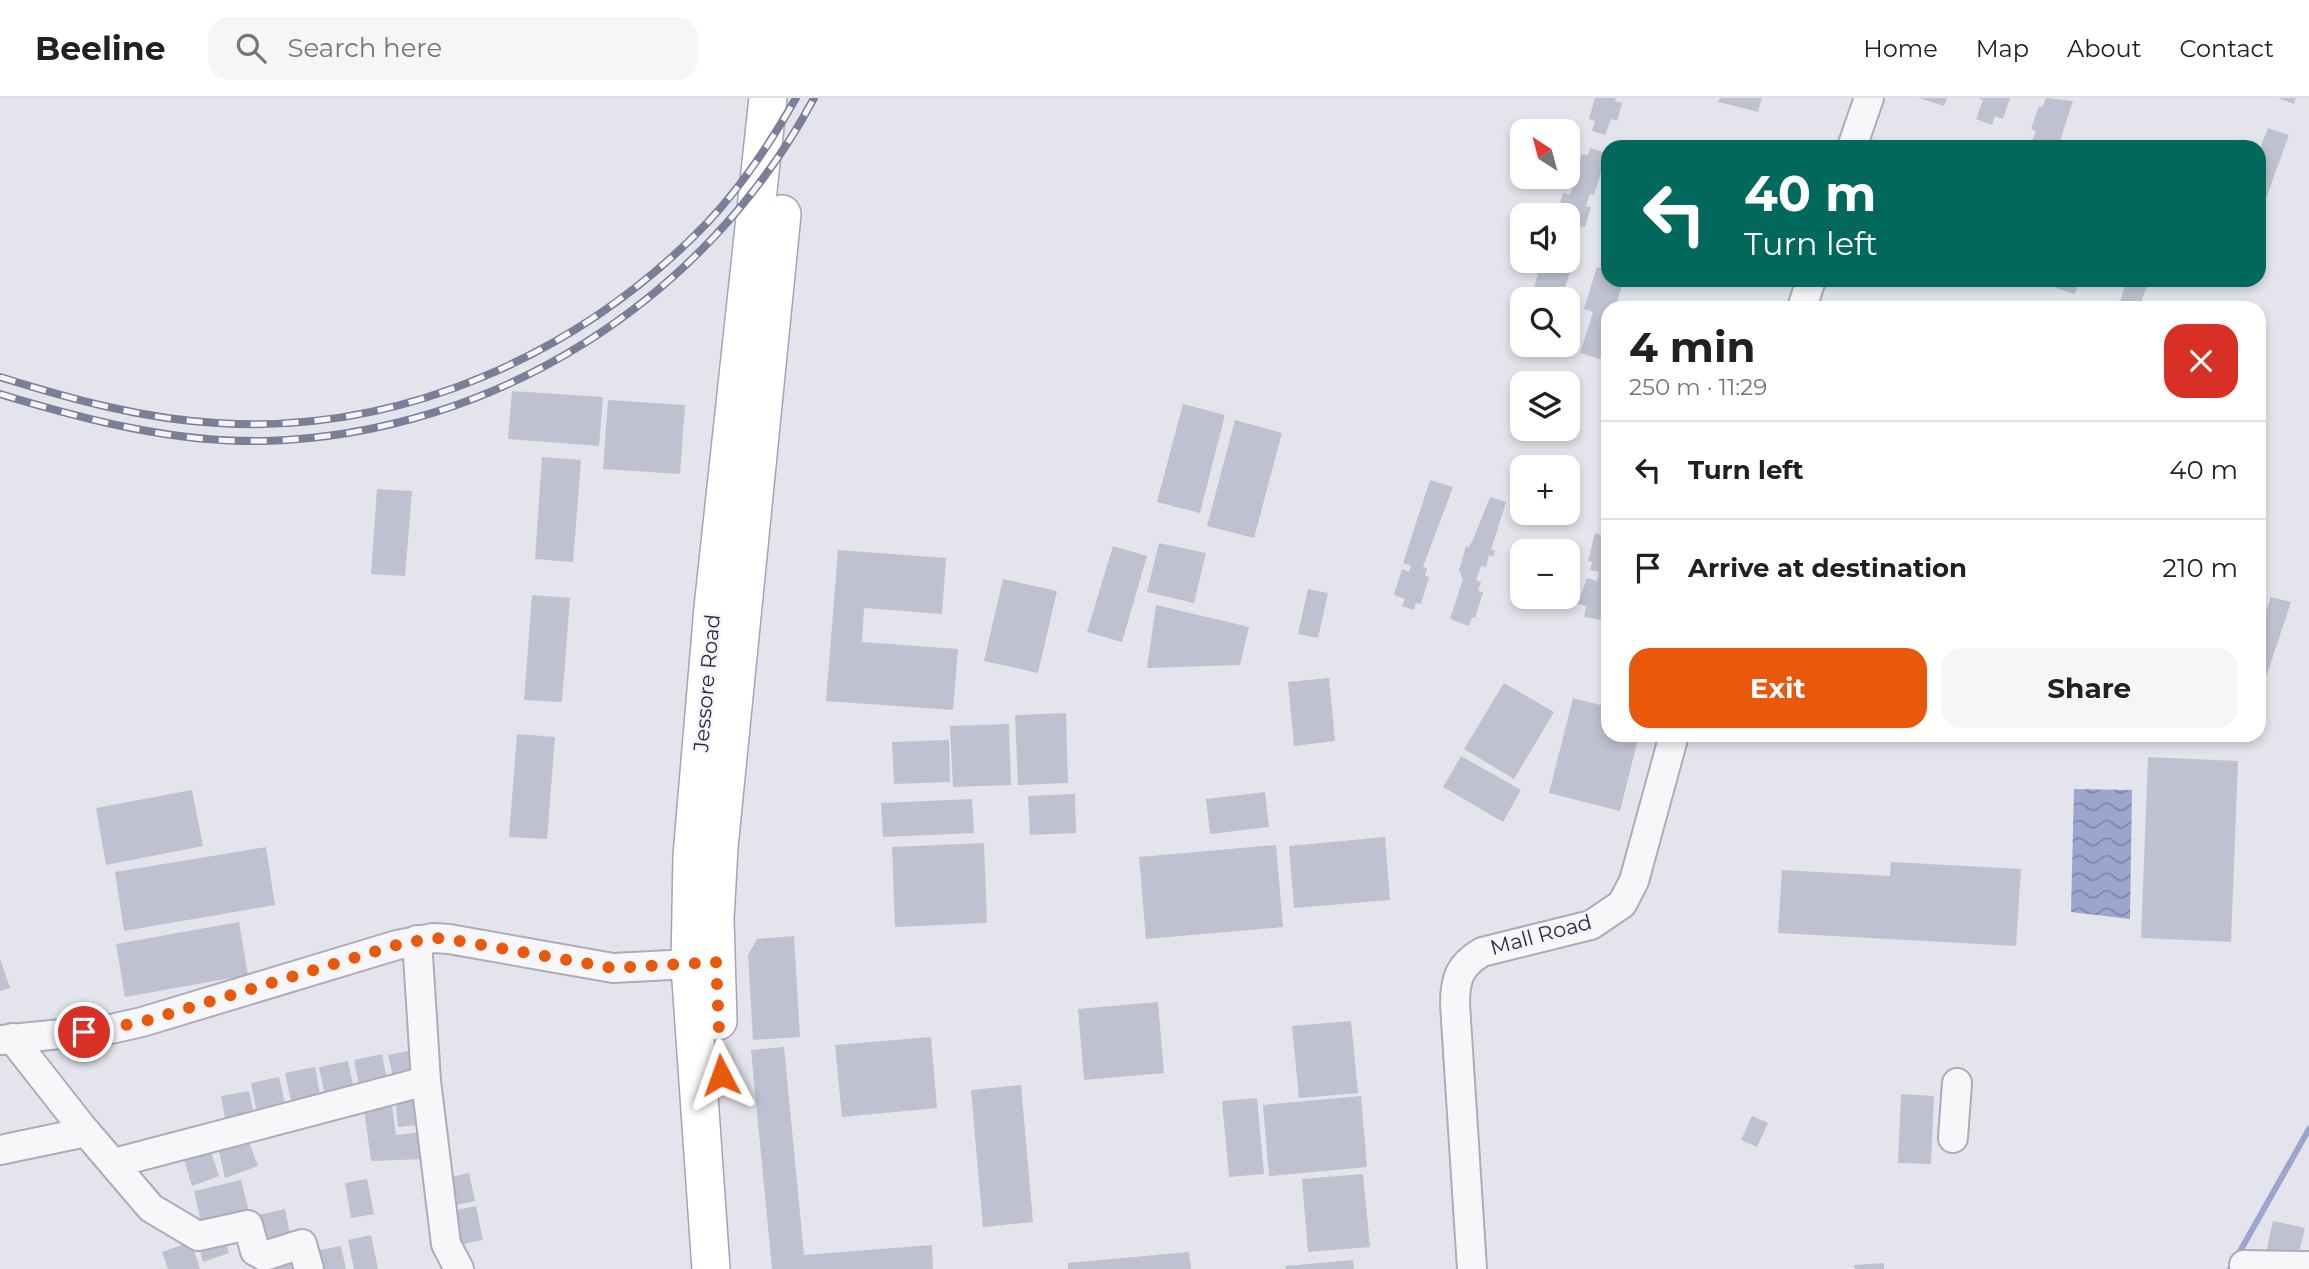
<!DOCTYPE html>
<html lang="en">
<head>
<meta charset="utf-8">
<style>
  :root { --surface:#fff; --page:#f6f6f6; --text:#202124; --muted:#757577; --line:#e0e0e0; --accent:#ea580c }
  body { margin:0; font-family:Montserrat,sans-serif; background:var(--page); color:var(--text); height:100vh; display:flex; flex-direction:column; font-size:26px; white-space:nowrap }
  * { box-sizing:border-box; margin:0 }
  p { font-size:23px; color:var(--muted) }
  .icon { flex:none; width:38px; height:38px; fill:none; stroke:currentColor; stroke-width:2; stroke-linecap:round; stroke-linejoin:round }
  .map { position:relative; flex:1; overflow:hidden }
  .sheet { position:absolute; left:1601px; top:203px; width:665px; height:441px; display:flex; flex-direction:column; background:var(--surface); border-radius:21px; box-shadow:0 4px 10px #0003 }
  .sheet>* { flex:none }
  .top-card { position:absolute; left:1601px; top:42px; width:665px; height:147px; border-radius:21px; box-shadow:0 4px 10px #0003; background:#00695c; color:#fff; overflow:hidden }
  .needle { width:46px; rotate:324deg }
  .controls { position:absolute; left:1510px; top:21px; display:grid; gap:14px }
  .controls a { display:grid; place-items:center; width:70px; height:70px; border-radius:14px; background:var(--surface); box-shadow:0 4px 10px #0003; font-size:35px }
  .pin { position:absolute; display:grid; place-items:center; width:60px; height:60px; color:#fff; margin:-30px; border:4px solid #fff; border-radius:50%; box-shadow:0 2px 7px #0007 }
  .me { position:absolute; width:77px; margin:-38px; rotate:356deg; stroke-linejoin:round; filter:drop-shadow(0 0 5px #0008) }
  .turn { display:flex; align-items:center; gap:24px; height:147px; padding:0 28px; font-size:32px }
  .turn .icon { width:91px; height:91px; stroke-width:2.5 }
  .turn b { display:block; font-size:49px; line-height:60px }
  .round { display:grid; place-items:center; flex:none; width:74px; height:74px; border-radius:21px; background:var(--page) }
  .summary { display:flex; align-items:center; justify-content:space-between; height:119px; padding:0 28px }
  h1 { font-size:42px; font-weight:700; line-height:52px }
  .button { display:flex; gap:14px; margin-top:auto; padding:14px 28px }
  .button a { flex:1; height:80px; border-radius:21px; background:var(--accent); color:#fff; font-size:28px; font-weight:700; line-height:80px; text-align:center }
  .button a+a { background:var(--page); color:var(--text) }
  ul { padding:0; list-style:none }
  li { display:flex; align-items:center; gap:21px; height:98px; padding:0 28px; border-top:2px solid var(--line) }
  li div { flex:1 }
  li b { display:block; font-size:26px }
  li em { font-style:normal }
  header { display:flex; align-items:center; gap:42px; box-sizing:border-box; height:98px; padding:0 35px; background:var(--surface); border-bottom:2px solid var(--line) }
  header strong { font-size:33px }
  nav { display:flex; gap:38px; margin-inline-start:auto; font-size:24px }
  .search { width:490px; height:63px; background:var(--page); display:flex; align-items:center; gap:18px; box-sizing:border-box; padding:0 24px; border-radius:21px; color:var(--muted); font-size:26px }
  .map>svg:first-child { display:block }
</style>
</head>
<body>
<header>
<strong>Beeline</strong>
<div class="search"><svg class="icon" aria-label="search" viewBox="0 0 24 24"><circle cx="10" cy="10" r="6"/><path d="M15 15l6 6"/></svg>Search here</div>
<nav><a>Home</a><a>Map</a><a>About</a><a>Contact</a></nav>
</header>
<div class="map">
<svg width="2309" height="1171" viewBox="0 0 2309 1171">
  <defs>
    <pattern id="water-waves" width="16" height="10" patternUnits="userSpaceOnUse" patternTransform="scale(1.75)"><rect width="16" height="10" fill="#9ca5ce"/><path d="M0 5q4-4 8 0t8 0" fill="none" stroke="#7f87a9"/></pattern>
  </defs>
  <rect width="100%" height="100%" fill="#e4e4ec"/>
  <path fill="url(#water-waves)" d="M 2074,691 L 2132,692 L 2130,821 L 2071,814 Z"/>
  <g fill="none" stroke-linecap="round" stroke-linejoin="round">
    <path stroke="#9ca5ce" stroke-width="6" d="M 2230,1171 L 2309,1031"/>
  </g>
  <path fill="#c0c1d0" d="M 1595,0 L 1616,0 L 1615,3 L 1622,5 L 1617,23 L 1611,21 L 1605,37 L 1592,33 L 1595,23 L 1589,21 Z
    M 1720,0 L 1762,0 L 1758,14 L 1718,4 Z
    M 1919,0 L 1947,0 L 1944,8 Z
    M 1978,0 L 2010,0 L 2003,21 L 1995,18 L 1992,27 L 1976,21 L 1983,2 Z
    M 2046,0 L 2073,3 L 2058,49 L 2030,49 L 2036,33 L 2031,31 L 2039,8 L 2042,10 Z
    M 2278,0 L 2296,0 L 2294,6 Z
    M 2268,30 L 2289,37 L 2261,114 L 2259,53 Z
    M 1891,43 L 1909,48 L 1909,49 L 1889,49 Z
    M 1590,50 L 1607,55 L 1594,97 L 1590,96 L 1586,108 L 1591,109 L 1585,129 L 1580,128 L 1577,139 L 1568,136 L 1568,117 L 1557,117 L 1563,95 L 1570,97 L 1582,56 L 1588,57 Z
    M 1568,161 L 1573,163 L 1562,201 L 1540,201 L 1532,196 L 1542,163 Z
    M 1597,169 L 1608,172 L 1608,182 L 1624,182 L 1615,210 L 1608,210 L 1608,253 L 1603,252 L 1600,261 L 1580,255 L 1593,214 L 1584,211 Z
    M 2059,182 L 2080,182 L 2075,196 L 2056,190 Z
    M 2127,182 L 2149,182 L 2139,210 L 2118,209 Z
    M 512,293 L 603,299 L 599,348 L 508,341 Z
    M 608,302 L 685,307 L 680,376 L 603,371 Z
    M 1183,306 L 1225,317 L 1200,415 L 1157,404 Z
    M 1235,322 L 1282,335 L 1254,440 L 1207,428 Z
    M 542,359 L 581,362 L 573,464 L 535,461 Z
    M 1430,382 L 1453,389 L 1423,469 L 1427,470 L 1425,478 L 1429,479 L 1421,506 L 1416,505 L 1414,512 L 1402,508 L 1405,501 L 1394,497 L 1402,471 L 1409,474 L 1411,468 L 1403,465 Z
    M 1607,384 L 1608,384 L 1608,404 L 1603,402 Z
    M 377,391 L 412,393 L 405,478 L 371,476 Z
    M 1490,399 L 1506,404 L 1491,452 L 1495,453 L 1493,459 L 1489,457 L 1486,469 L 1481,468 L 1476,482 L 1481,484 L 1478,493 L 1483,494 L 1475,520 L 1472,519 L 1469,528 L 1450,521 L 1463,481 L 1459,472 L 1466,448 L 1469,449 L 1475,437 Z
    M 1608,410 L 1608,515 L 1602,514 L 1600,522 L 1584,519 L 1586,508 L 1578,506 L 1587,480 L 1597,483 L 1599,474 L 1590,472 L 1592,464 L 1588,463 L 1595,435 L 1601,437 Z
    M 1159,445 L 1206,455 L 1194,505 L 1147,494 Z
    M 1113,448 L 1147,458 L 1122,544 L 1087,534 Z
    M 838,452 L 946,460 L 942,516 L 864,510 L 862,544 L 958,551 L 953,612 L 826,603 Z
    M 1003,481 L 1057,493 L 1038,575 L 984,563 Z
    M 1308,491 L 1328,495 L 1318,540 L 1298,536 Z
    M 532,497 L 570,500 L 562,604 L 524,602 Z
    M 2271,499 L 2291,504 L 2266,579 L 2259,577 L 2259,533 Z
    M 1156,507 L 1249,529 L 1240,567 L 1147,570 Z
    M 1329,580 L 1335,643 L 1294,648 L 1288,584 Z
    M 1504,585 L 1554,614 L 1514,681 L 1464,651 Z
    M 1573,600 L 1608,609 L 1608,637 L 1639,637 L 1620,713 L 1549,695 Z
    M 1066,615 L 1068,685 L 1018,687 L 1015,617 Z
    M 1009,626 L 1011,687 L 953,689 L 950,628 Z
    M 517,636 L 555,639 L 547,741 L 509,739 Z
    M 949,642 L 950,684 L 894,686 L 892,644 Z
    M 1461,658 L 1521,692 L 1503,724 L 1443,689 Z
    M 2148,659 L 2238,663 L 2231,844 L 2141,840 Z
    M 192,692 L 203,748 L 106,767 L 96,710 Z
    M 1265,694 L 1269,729 L 1210,736 L 1206,701 Z
    M 1075,696 L 1076,735 L 1030,737 L 1028,698 Z
    M 972,701 L 974,735 L 883,739 L 881,705 Z
    M 1385,739 L 1390,802 L 1294,810 L 1289,748 Z
    M 984,745 L 987,825 L 895,829 L 892,749 Z
    M 1276,747 L 1283,829 L 1146,841 L 1139,759 Z
    M 266,749 L 275,807 L 124,833 L 115,774 Z
    M 1891,764 L 2021,771 L 2016,848 L 1778,835 L 1782,772 L 1890,778 Z
    M 239,824 L 248,877 L 125,899 L 116,846 Z
    M 794,838 L 800,939 L 753,942 L 748,857 L 757,841 Z
    M 0,861 L 10,890 L 0,893 Z
    M 1158,904 L 1164,975 L 1084,982 L 1078,911 Z
    M 1351,923 L 1358,995 L 1299,1000 L 1292,928 Z
    M 931,939 L 937,1010 L 842,1019 L 835,947 Z
    M 784,949 L 804,1157 L 932,1147 L 933,1171 L 772,1171 L 751,952 Z
    M 412,952 L 417,979 L 394,983 L 388,957 Z
    M 382,956 L 387,982 L 359,987 L 354,962 Z
    M 348,963 L 354,992 L 325,998 L 319,969 Z
    M 315,969 L 321,1002 L 292,1008 L 285,975 Z
    M 279,979 L 286,1010 L 257,1016 L 251,985 Z
    M 1021,987 L 1033,1124 L 983,1129 L 971,992 Z
    M 249,993 L 255,1020 L 226,1025 L 221,998 Z
    M 425,993 L 428,1026 L 398,1029 L 395,996 Z
    M 1901,996 L 1934,998 L 1931,1066 L 1898,1065 Z
    M 1361,998 L 1367,1069 L 1269,1078 L 1263,1007 Z
    M 391,1000 L 396,1037 L 422,1034 L 426,1061 L 371,1063 L 363,1004 Z
    M 1257,1000 L 1264,1076 L 1229,1079 L 1222,1003 Z
    M 1752,1018 L 1768,1025 L 1757,1049 L 1741,1042 Z
    M 248,1041 L 258,1068 L 225,1080 L 218,1049 Z
    M 209,1048 L 219,1078 L 192,1088 L 182,1055 Z
    M 469,1075 L 475,1103 L 448,1109 L 442,1081 Z
    M 1363,1076 L 1370,1149 L 1308,1154 L 1302,1081 Z
    M 367,1081 L 374,1116 L 351,1120 L 345,1085 Z
    M 241,1082 L 251,1122 L 203,1133 L 194,1093 Z
    M 476,1108 L 483,1142 L 453,1148 L 446,1114 Z
    M 285,1111 L 292,1145 L 264,1151 L 257,1117 Z
    M 2273,1123 L 2305,1130 L 2296,1166 L 2265,1159 Z
    M 223,1133 L 229,1155 L 203,1164 L 197,1141 Z
    M 371,1137 L 378,1171 L 354,1171 L 348,1142 Z
    M 191,1144 L 200,1171 L 168,1171 L 162,1154 Z
    M 341,1148 L 346,1171 L 314,1171 L 310,1154 Z
    M 1189,1154 L 1191,1171 L 1068,1171 L 1068,1165 Z
    M 300,1159 L 302,1171 L 273,1171 L 272,1164 Z
    M 1353,1162 L 1354,1171 L 1286,1171 L 1285,1168 Z
    M 1884,1165 L 1884,1171 L 1855,1171 L 1854,1167 Z"/>
  <g fill="none" stroke-linecap="round" stroke-linejoin="round">
    <defs>
      <path id="minor" d="M 1852,49 L 1869,0
        M 1802,210 L 1811,182
        M 417,842 L 426,983 L 446,1146 L 459,1171
        M 12,940 L 81,1028 L 151,1110 L 198,1138 L 248,1127 L 255,1153 L 264,1158 L 302,1146 L 309,1171
        M 0,942 L 111,931 L 142,924 L 397,847 L 433,840 L 449,841 L 613,870 L 709,865
        M 1953,1040 L 1957,985
        M 0,1052 L 86,1034
        M 114,1065 L 426,983
        M 2244,1167 L 2309,1168
        M 1472,1171 L 1455,906 C 1455,880 1460,867 1482,854 L 1591,827 L 1622,806 L 1634,783 L 1674,637"/>
      <path id="major" d="M 718,923 L 715,821 L 719,749 L 782,116
        M 711,1171 L 690,868 L 692,758 L 713,510 L 768,0"/>
    </defs>
    <use href="#minor" stroke="#acacba" stroke-width="32"/>
    <use href="#major" stroke="#a2a4b9" stroke-width="40"/>
    <use href="#minor" stroke="#f7f7fa" stroke-width="28"/>
    <use href="#major" stroke="#fff" stroke-width="37"/>
    <defs>
      <path id="rail" d="M 0,279 C 71,301 143,321 217,325 C 400,337 581,256 707,125 C 742,88 771,44 796,0
        M 0,296 C 86,322 175,345 265,343 C 495,336 706,202 814,0"/>
    </defs>
    <use href="#rail" stroke="#7c7e97" stroke-width="8"/>
    <use href="#rail" stroke="#f4f4f9" stroke-width="5" stroke-dasharray="16" stroke-linecap="butt"/>
  </g>
  <g fill="none" stroke-linecap="round" stroke-linejoin="round">
    <path stroke="#ea580c" stroke-width="12" stroke-dasharray="0 21.6" d="M 84,934 L 142,924 L 397,847 L 433,840 L 449,841 L 613,870 L 716,864 L 721,977"/>
  </g>
  <g text-anchor="middle" stroke-width="5" stroke-linejoin="round" paint-order="stroke">
    <g font-size="21" fill="#2a2b46" stroke="#f4f4f9">
      <text transform="translate(707 585) rotate(-85)" y="7">Jessore Road</text>
      <text transform="translate(1541 837) rotate(-15)" y="7">Mall Road</text>
    </g>
  </g>
</svg>
<div class="controls">
<a><svg class="needle" viewBox="-14 -14 28 28"><path d="M0-13l5 13h-10z" fill="#e53935"/><path d="M0 13l5-13h-10z" fill="#757577"/></svg></a>
<a><svg class="icon" aria-label="sound" viewBox="0 0 24 24"><path d="M4 9h4l5-4v14l-5-4H4zM17 9q2 3 0 6"/></svg></a>
<a><svg class="icon" aria-label="search" viewBox="0 0 24 24"><circle cx="10" cy="10" r="6"/><path d="M15 15l6 6"/></svg></a>
<a><svg class="icon" aria-label="layers" viewBox="0 0 24 24"><path d="M12 4l9 5-9 5-9-5zM3 14l9 5 9-5"/></svg></a>
<a>+</a>
<a>−</a>
</div>
<div class="pin" style="left:84px;top:934px;background:#d93025"><svg class="icon" aria-label="arrive" viewBox="0 0 24 24"><path d="M6 21V4h12l-3 4 3 4H6"/></svg></div>
<svg class="me" style="left:721px;top:977px" viewBox="-20 -20 40 40"><path d="M0-17L14 15 0 8-14 15z" fill="#ea580c" stroke="#fff" stroke-width="4"/></svg>
<div class="top-card">
<div class="turn"><svg class="icon" aria-label="left" viewBox="0 0 24 24"><path d="M17 20v-9H6M10 6l-5 5 5 5"/></svg><div><b>40 m</b>Turn left</div></div>
</div>
<section class="sheet">
<div class="summary"><div><h1>4 min</h1><p>250 m · 11:29</p></div><a class="round" style="background:#d93025;color:#fff"><svg class="icon" aria-label="close" viewBox="0 0 24 24"><path d="M6 6l12 12M18 6L6 18"/></svg></a></div>
<ul>
<li><svg class="icon" aria-label="left" viewBox="0 0 24 24"><path d="M17 20v-9H6M10 6l-5 5 5 5"/></svg><div><b>Turn left</b></div><em>40 m</em></li>
<li><svg class="icon" aria-label="arrive" viewBox="0 0 24 24"><path d="M6 21V4h12l-3 4 3 4H6"/></svg><div><b>Arrive at destination</b></div><em>210 m</em></li>
</ul>
<div class="button"><a>Exit</a><a>Share</a></div>
</section>
</div>
</body>
</html>
